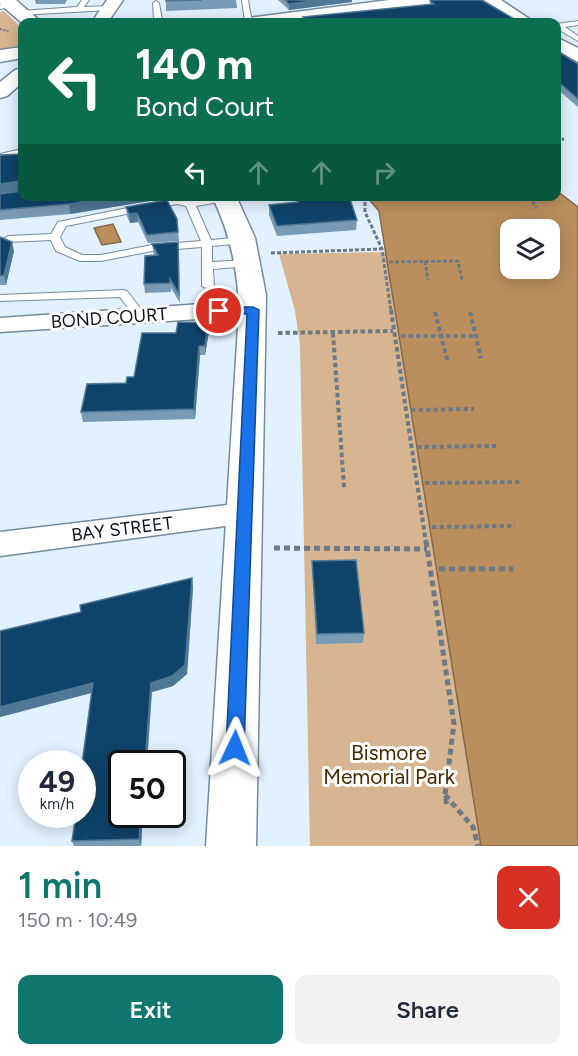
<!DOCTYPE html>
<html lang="en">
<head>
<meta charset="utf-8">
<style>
  :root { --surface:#fff; --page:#f2f2f3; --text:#1f2937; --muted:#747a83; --accent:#0f766e }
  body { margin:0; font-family:Figtree,sans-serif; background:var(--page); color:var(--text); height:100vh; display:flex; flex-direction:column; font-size:22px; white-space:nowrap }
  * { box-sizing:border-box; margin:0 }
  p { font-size:20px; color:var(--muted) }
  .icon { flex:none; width:33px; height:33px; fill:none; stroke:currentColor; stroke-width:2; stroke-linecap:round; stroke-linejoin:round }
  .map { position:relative; height:846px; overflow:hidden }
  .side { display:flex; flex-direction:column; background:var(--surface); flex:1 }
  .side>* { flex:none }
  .banner { position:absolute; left:18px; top:18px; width:543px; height:183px; border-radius:12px; box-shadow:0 3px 15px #0003; background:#0b6e4f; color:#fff; overflow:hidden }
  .tools { position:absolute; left:500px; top:219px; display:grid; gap:12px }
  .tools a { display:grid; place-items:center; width:60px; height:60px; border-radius:12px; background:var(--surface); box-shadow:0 3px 15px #0003; font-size:30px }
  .speed { position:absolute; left:18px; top:750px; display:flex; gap:12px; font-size:30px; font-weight:700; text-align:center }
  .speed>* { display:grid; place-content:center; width:78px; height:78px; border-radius:50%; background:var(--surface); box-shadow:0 3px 15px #0003; line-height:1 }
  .speed small { font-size:15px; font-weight:400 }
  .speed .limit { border:3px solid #111; border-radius:9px; background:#fff; color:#111 }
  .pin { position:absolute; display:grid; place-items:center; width:51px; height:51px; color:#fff; margin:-26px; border:3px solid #fff; border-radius:50%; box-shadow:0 2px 6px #0007 }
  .me { position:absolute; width:66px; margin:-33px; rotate:2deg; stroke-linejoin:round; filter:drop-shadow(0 0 4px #0008) }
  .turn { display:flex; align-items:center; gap:21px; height:126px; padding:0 18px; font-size:27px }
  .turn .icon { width:78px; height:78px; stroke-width:2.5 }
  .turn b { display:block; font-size:42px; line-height:51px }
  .lanes { display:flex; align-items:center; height:57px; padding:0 18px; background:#0003; justify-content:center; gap:30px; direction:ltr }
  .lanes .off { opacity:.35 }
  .round { display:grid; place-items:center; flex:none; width:63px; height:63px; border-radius:12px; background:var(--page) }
  .headline { display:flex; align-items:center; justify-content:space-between; height:102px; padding:0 18px }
  h1 { font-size:36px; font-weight:600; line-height:45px; color:var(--accent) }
  .primary-button { display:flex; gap:12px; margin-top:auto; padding:12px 18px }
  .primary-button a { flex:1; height:69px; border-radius:12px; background:var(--accent); color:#fff; font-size:24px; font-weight:600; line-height:69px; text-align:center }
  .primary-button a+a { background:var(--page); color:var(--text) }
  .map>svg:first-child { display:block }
</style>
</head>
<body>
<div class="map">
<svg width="578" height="846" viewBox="0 0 578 846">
  <rect width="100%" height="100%" fill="#e2f1ff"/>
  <path fill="#d6b590" d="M 4,11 L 22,28 L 22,47 L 0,50 L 0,12 Z
    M 388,252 L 484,846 L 310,846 L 300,345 L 295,311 L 279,254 Z"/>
  <path fill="#ba8f5d" stroke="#856a49" stroke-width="1.5" fill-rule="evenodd" d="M 557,191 L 578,207 L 578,846 L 481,846 L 379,211 L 367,197 L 556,196 ZM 510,230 L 549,230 L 549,268 L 510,268 Z
    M 113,224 L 121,242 L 102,245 L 94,228 Z"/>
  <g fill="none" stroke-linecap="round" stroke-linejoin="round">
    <defs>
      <path id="lane" d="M 82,0 L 89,0 L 84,7 L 109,6 L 112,8 L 109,10 L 21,15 L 18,13 L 21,11 L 77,7 Z
        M 242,0 L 248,0 L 252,22 L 245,22 Z
        M 156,1 L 159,3 L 162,20 L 158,22 L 154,20 L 153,3 Z
        M 14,4 L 14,6 L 0,9 L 0,5 Z
        M 578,21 L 578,25 L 565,27 L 578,36 L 578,41 L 556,28 L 556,24 Z
        M 22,149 L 22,155 L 0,160 L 0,154 Z
        M 216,196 L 230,198 L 225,201 L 196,206 L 211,240 L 244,237 L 249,240 L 244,243 L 212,246 L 212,262 L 249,260 L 254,263 L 249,266 L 213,269 L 214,286 L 208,289 L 202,286 L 202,247 L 152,251 L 101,261 L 80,261 L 56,251 L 51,240 L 8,242 L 3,239 L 8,236 L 51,234 L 58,222 L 177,198 L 190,201 ZM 177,204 L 186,206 L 201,241 L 152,245 L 101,255 L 82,255 L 65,247 L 60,237 L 66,226 Z
        M 123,290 L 127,291 L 144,313 L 146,316 L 144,319 L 136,319 L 120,297 L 0,301 L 0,295 Z"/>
      <path id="street" d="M 253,303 L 261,305 L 265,310 L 261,315 L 0,332 L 0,318 L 202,304 Z
        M 244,503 L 255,506 L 259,514 L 255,522 L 0,556 L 0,532 Z"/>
      <path id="secondary" d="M 0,0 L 16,0 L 41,22 L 22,23 L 0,4 Z
        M 107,0 L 123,0 L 108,22 L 92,22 Z
        M 389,0 L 436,0 L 428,5 L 293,22 L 247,22 L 250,18 L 256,17 Z
        M 481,0 L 501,0 L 534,22 L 514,22 Z
        M 556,37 L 578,48 L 578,62 L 556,50 Z
        M 22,47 L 22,58 L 0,62 L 0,50 Z
        M 22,68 L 22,83 L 7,96 L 0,98 L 0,82 L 15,70 Z
        M 212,196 L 236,196 L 255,238 L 266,295 L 256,846 L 206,846 L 239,310 C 238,269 230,233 212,196 Z"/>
    </defs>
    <use href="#lane" stroke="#748b9f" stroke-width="2"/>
    <use href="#street" stroke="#748b9f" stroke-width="3"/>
    <use href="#secondary" stroke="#748b9f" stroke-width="3"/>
    <path stroke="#6d7984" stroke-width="2" stroke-dasharray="2 1.5" stroke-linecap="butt" d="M 0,29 L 10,32"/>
    <path stroke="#6d7984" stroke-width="3" stroke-dasharray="4 2" stroke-linecap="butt" d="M 556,141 L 564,139
      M 365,196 L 365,212 L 382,249 L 391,311
      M 530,196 L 536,208
      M 271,253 L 382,249
      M 425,261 L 428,280
      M 389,262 L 458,261 L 462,280"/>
    <path stroke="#6d7984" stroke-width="4" stroke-dasharray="4.5 3" stroke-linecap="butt" d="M 391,310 L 426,543
      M 435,312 L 448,363
      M 470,312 L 481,358
      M 278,333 L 393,331
      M 333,333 L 344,487
      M 401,336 L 475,336
      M 411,410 L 474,409
      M 417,447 L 496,446
      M 425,483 L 520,482
      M 432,527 L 515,526"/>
    <path stroke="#6d7984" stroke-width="5" stroke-dasharray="6 4" stroke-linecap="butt" d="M 426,541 L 454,724 L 445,795 L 447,807
      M 274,548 L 427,549
      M 439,569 L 513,569
      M 445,795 L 473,827 L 478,846"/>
    <use href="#lane" fill="#fff" fill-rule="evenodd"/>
    <use href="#street" fill="#fff" fill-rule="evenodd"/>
    <use href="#secondary" fill="#fff" fill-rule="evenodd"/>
  </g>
  <path fill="#799ab4" d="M 35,0 L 67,0 L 65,4 L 36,4 Z
    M 166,0 L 236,0 L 237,8 L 166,11 Z
    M 278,0 L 352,0 L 352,2 L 289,10 Z
    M 430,1 L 519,22 L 303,22 L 303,17 L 430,4 Z
    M 556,50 L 578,64 L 578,107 L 556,88 Z
    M 22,154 L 22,196 L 162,199 L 70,214 L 0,220 L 0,193 Z
    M 294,196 L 349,196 L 357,220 L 356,230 L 277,236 L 269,215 L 269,205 L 296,202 Z
    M 126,207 L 177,219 L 179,241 L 148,243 L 138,222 L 130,223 L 127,216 Z
    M 0,237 L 14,251 L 6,285 L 0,285 Z
    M 178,242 L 179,251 L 180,303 L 171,288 L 171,292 L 145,293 L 144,284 L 154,255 L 152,244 Z
    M 209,332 L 205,355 L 200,355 L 195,419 L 83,422 L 81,412 L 126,383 L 134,377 Z
    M 312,561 L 364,633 L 363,643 L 316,644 Z
    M 192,578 L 193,588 L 187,674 L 173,686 L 152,692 L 122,814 L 143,814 L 141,846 L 74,846 L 72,841 L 91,693 L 0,717 L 81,612 Z"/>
  <path fill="#4f7796" d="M 318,0 L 352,0 L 352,2 L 289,10 L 289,4 Z
    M 20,181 L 22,191 L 0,193 L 0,184 Z
    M 117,196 L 162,196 L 162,199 L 70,214 L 69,204 Z
    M 137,213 L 138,222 L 130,223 L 129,214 Z
    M 12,242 L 14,251 L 6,285 L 4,275 Z
    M 208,323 L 209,332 L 205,355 L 205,346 Z
    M 199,346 L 200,355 L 195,419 L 194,409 Z
    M 192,578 L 193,588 L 187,674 L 173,686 L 152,692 L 147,764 L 145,764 L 151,683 Z
    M 93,683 L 95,692 L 0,717 L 0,707 Z
    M 141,814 L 143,814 L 141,846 L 139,839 Z"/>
  <path fill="#104369" stroke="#4f7796" stroke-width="1.5" d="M 166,0 L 202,0 L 166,1 Z
    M 285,0 L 318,0 L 289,4 Z
    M 431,0 L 482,0 L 519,22 L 309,22 L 303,17 L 434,4 L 430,1 Z
    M 556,50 L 578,64 L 578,99 L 556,80 Z
    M 22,154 L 22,183 L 20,181 L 0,184 L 0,155 Z
    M 22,191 L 22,196 L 117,196 L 69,204 L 0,210 L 0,194 Z
    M 297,196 L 349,196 L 357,220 L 277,226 L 269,205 L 298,202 Z
    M 167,200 L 177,219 L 178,232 L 147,235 L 137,213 L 129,214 L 126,207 Z
    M 0,237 L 12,242 L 4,275 L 0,276 Z
    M 178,242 L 179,294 L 170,279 L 170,283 L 144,284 L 145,256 L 158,255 L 152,244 Z
    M 178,322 L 208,323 L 205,346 L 199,346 L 194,409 L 81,412 L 87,384 L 126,383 L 127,377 L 134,377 L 142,333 L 176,333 Z
    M 356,560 L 364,633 L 317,634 L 312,561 Z
    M 192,578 L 185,665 L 172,676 L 151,683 L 145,764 L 122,764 L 122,814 L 141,814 L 139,839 L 72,841 L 76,814 L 82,814 L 82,764 L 93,683 L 0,707 L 0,631 L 81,612 L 80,605 Z"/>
  <path fill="#1a73e8" stroke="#114b97" stroke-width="1.5" d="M 219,307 L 253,307 L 259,310 L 244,748 L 242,754 L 235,756 L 228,754 L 226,748 L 247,314 L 215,313 L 213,311 Z"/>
  <g text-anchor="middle" stroke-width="6" stroke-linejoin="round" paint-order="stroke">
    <g font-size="18" fill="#091219" stroke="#fff">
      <text transform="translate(109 318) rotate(-4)" y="6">BOND COURT</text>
      <text transform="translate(122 529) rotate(-7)" y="6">BAY STREET</text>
    </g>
    <g font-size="21" fill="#482b01" stroke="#fff">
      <text x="389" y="760">Bismore<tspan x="389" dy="24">Memorial Park</tspan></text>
    </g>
  </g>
</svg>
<div class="tools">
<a><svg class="icon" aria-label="layers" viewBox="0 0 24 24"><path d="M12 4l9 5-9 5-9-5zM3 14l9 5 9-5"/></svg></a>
</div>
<div class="speed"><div>49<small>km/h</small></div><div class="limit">50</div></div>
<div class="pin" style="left:219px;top:311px;background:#d93025"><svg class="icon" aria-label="arrive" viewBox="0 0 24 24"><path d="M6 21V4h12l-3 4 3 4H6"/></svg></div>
<svg class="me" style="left:235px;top:748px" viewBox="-20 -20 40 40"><path d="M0-17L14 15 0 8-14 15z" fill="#1a73e8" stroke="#fff" stroke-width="4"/></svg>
<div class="banner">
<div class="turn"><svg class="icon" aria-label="left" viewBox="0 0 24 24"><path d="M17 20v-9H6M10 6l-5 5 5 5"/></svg><div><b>140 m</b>Bond Court</div></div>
<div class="lanes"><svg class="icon" aria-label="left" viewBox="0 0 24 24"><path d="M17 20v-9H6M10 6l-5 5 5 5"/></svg><svg class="icon off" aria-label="ahead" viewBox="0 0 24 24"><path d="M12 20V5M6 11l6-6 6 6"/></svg><svg class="icon off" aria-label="ahead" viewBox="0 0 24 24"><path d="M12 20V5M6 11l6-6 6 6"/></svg><svg class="icon off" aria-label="right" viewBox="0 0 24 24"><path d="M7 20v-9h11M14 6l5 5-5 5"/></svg></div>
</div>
</div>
<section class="side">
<div class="headline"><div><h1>1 min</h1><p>150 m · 10:49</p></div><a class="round" style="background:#d93025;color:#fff"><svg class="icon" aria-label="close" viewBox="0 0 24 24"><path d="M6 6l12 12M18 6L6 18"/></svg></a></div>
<div class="primary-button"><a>Exit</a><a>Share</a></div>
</section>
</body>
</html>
